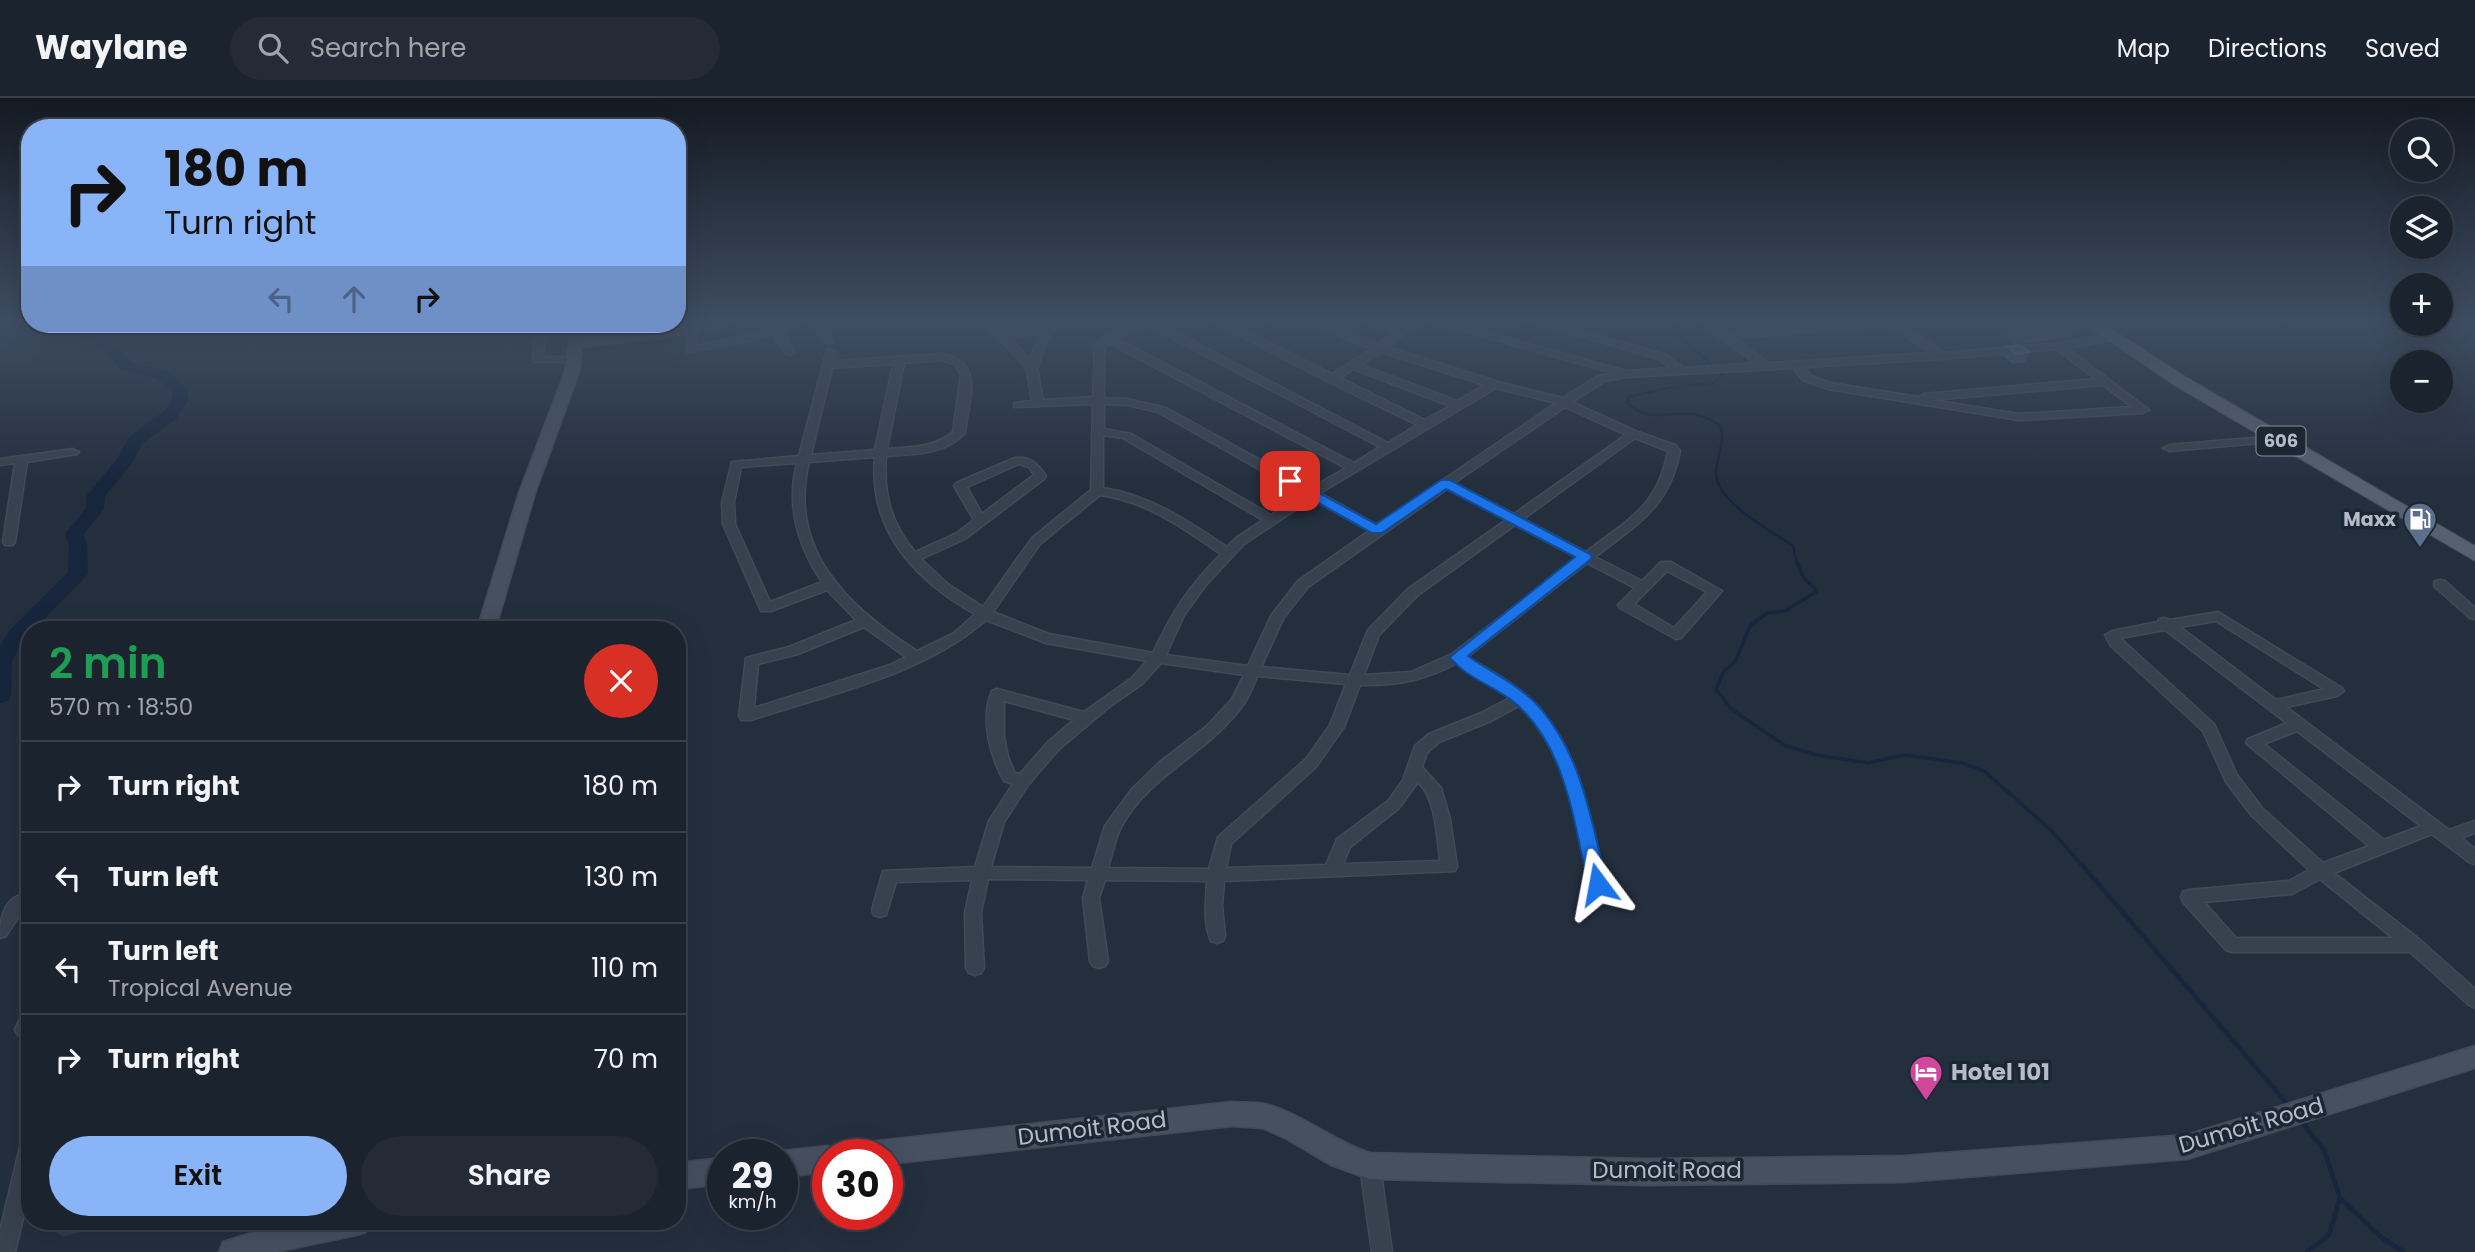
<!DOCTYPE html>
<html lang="en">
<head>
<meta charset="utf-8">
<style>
  :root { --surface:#1b232e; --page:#242b36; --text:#f1f3f6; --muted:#a0a4aa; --line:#39404a; --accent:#8ab4f8 }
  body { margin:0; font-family:Poppins,sans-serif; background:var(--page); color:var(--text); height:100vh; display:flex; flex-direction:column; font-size:26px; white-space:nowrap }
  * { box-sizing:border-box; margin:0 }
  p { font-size:23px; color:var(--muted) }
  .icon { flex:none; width:38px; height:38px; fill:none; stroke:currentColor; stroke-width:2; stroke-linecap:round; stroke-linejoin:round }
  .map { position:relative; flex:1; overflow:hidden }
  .side { position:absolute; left:21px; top:523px; width:665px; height:609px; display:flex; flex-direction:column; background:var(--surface); border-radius:28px; box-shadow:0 7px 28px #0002,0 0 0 2px var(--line) }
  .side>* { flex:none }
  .top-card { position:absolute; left:21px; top:21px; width:665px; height:214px; border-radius:28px; box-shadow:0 7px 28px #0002,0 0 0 2px var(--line); background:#8ab4f8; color:#111; overflow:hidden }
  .controls { position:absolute; left:2390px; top:21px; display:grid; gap:14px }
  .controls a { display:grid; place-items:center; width:63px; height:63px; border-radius:50%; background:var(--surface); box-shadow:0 7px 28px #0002,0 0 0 2px var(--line); font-size:35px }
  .speed { position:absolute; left:707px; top:1041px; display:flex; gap:14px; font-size:35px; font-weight:700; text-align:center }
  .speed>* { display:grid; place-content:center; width:91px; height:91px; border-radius:50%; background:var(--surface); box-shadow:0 7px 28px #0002,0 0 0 2px var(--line); line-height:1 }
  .speed small { font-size:18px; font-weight:400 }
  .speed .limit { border:10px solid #d22; background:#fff; color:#111 }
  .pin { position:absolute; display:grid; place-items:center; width:60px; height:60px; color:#fff; margin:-30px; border-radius:14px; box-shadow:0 4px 10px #0006 }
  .me { position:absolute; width:77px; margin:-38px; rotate:347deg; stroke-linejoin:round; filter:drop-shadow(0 0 5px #0008) }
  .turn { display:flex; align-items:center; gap:24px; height:147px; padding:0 28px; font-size:32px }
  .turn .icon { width:91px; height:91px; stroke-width:2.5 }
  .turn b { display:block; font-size:49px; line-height:60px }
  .lanes { display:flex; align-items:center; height:66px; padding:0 28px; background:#0003; justify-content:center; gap:35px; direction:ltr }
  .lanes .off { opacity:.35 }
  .round { display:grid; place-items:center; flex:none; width:74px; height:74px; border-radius:37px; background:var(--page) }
  .headline { display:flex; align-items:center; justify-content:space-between; height:119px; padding:0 28px }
  h1 { font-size:42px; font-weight:600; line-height:52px; color:#1e9e55 }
  .cta { display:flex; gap:14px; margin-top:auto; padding:14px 28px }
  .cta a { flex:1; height:80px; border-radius:42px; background:var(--accent); color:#111; font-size:28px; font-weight:600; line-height:80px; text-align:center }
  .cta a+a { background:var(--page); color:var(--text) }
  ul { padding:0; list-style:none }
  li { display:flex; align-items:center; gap:21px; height:91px; padding:0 28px; border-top:2px solid var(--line) }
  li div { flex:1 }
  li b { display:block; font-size:26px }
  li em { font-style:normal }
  header { display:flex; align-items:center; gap:42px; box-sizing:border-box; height:98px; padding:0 35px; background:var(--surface); border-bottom:2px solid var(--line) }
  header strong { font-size:33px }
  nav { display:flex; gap:38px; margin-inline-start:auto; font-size:24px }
  .search { width:490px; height:63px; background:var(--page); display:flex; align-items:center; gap:18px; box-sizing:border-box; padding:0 24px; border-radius:38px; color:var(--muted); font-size:26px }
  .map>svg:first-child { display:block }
</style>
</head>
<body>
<header>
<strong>Waylane</strong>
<div class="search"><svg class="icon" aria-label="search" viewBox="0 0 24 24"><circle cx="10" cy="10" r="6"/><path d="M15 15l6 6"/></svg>Search here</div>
<nav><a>Map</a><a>Directions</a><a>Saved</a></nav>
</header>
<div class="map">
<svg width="2475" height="1154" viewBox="0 0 2475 1154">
  <rect width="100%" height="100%" fill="#242f3e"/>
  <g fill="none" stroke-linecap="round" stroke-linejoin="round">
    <path stroke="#17263c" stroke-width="2.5" d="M 1677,224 L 1678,237 L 1722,276 L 1714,285 L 1667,290 L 1629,299 L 1627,304 C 1646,326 1670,313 1695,316 C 1704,318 1712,323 1720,327 C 1726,345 1716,358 1716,375 C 1716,405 1771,432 1793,448 L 1797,466"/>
    <path stroke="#17263c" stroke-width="3.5" d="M 1797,464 L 1803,479 L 1817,493 L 1785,513 L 1767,515 L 1750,528 L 1735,564 L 1724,573 L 1716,591 L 1731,611 L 1784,647 L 1816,657 L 1868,665 L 1904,657 L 1962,665 L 1984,673 L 2053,734 L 2084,770"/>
    <path stroke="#17263c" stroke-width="4.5" d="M 2083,768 L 2290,1009
      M 2301,1023 L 2324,1052 L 2340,1100 L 2381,1139 L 2404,1154
      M 2307,1154 L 2329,1137 L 2340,1100"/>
    <path fill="#17263c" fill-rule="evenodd" d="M 96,226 L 110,226 L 102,239 L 121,252 L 132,265 L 167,273 L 187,290 L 188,303 L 176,321 L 142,346 L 131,367 L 105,398 L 104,411 L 84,436 L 87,448 L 88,476 L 34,532 L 30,532 L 12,563 L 11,598 L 8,603 L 0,605 L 0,548 L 9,533 L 68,474 L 69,448 L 65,436 L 86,410 L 87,397 L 117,361 L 129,339 L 164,313 L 172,303 L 173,294 L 156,280 L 121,272 L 109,258 L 89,243 L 86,240 Z"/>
    <defs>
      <path id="street" d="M 686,224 L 696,224 L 696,248 L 749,237 L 788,224 L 803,224 L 782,233 L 795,254 L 790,257 L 786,256 L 773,236 L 751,243 L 687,254 Z
        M 812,224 L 822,224 L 834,243 L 833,245 L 825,245 Z
        M 980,224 L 991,224 L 1002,232 L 1044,230 L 1054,224 L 1066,224 L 1050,235 L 1037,270 L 1043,302 L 1093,299 L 1095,247 C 1112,230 1134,224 1156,224 L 1388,345 L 1417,327 L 1327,283 L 1214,224 L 1227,224 L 1332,276 L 1372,251 L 1305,224 L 1319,224 L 1379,246 L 1392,236 L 1365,224 L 1379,224 L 1398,231 L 1407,224 L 1418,224 L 1388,249 L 1498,284 L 1563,300 L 1598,278 L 1613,275 L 1432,224 L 1448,224 L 1626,273 L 1671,270 L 1658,261 L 1534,224 L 1550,224 L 1666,257 L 1683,270 L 1756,265 L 1719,240 L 1702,224 L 1713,224 L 1728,235 L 1858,224 L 1899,224 L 1944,255 L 2058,245 L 2112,236 L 2116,237 L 2116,241 L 2067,250 L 2149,312 L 2143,315 L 2019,322 L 1828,291 L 1803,282 L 1793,270 L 1626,279 L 1605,283 L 1572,304 L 1638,334 L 1675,347 L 1680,353 C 1669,410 1638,425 1595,459 L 1642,483 L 1661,464 L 1671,464 L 1722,493 L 1681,540 L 1676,541 L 1620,510 L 1618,507 L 1635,490 L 1587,465 L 1467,559 C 1490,572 1514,585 1533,604 C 1581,651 1591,724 1606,786 L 1604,791 L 1598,792 L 1592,791 L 1590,786 C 1576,725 1567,653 1519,608 L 1491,623 L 1439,644 L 1427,655 L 1422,669 L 1441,690 L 1450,721 L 1457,769 L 1455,773 L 1224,783 L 1222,808 L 1225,838 L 1223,843 L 1217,845 L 1211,843 C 1203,826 1206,802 1207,783 L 1105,782 L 1099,800 L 1108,863 L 1105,868 L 1099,870 L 1093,868 L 1090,863 L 1083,800 L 1088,782 L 988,781 L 981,815 L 984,870 L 981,875 L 975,877 L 969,875 L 966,870 L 965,815 L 972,782 L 896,784 L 886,817 L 880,819 L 874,817 L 872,812 L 883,773 L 975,769 L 989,723 L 1013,686 L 1004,683 C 990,658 980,620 992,593 L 997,591 L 1084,614 L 1132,580 L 1147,563 L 1046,545 L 986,522 C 924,577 829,596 751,622 L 741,622 L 739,618 L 746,560 L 789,549 L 856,522 L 827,492 L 771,513 L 761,513 L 723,426 L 722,404 L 732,364 L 799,358 L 827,252 L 831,251 L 836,254 L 834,263 L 942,256 C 986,264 968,302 965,335 C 945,357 914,356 886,358 C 883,395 891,426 915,454 L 957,435 L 974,422 L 954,388 L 956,385 L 1015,360 C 1030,358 1038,366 1046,378 L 1044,381 L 965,441 L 921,461 L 949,487 L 983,509 L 1032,440 L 1091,392 L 1093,306 L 1014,309 L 1014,305 L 1032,303 L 1027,271 L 996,237 ZM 1147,227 L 1380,349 L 1354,365 L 1116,240 ZM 1890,227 L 1931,255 L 1768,265 L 1735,240 ZM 1040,236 L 1030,261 L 1008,238 ZM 1109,245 L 1346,370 L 1311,390 L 1166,310 L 1127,301 L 1104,300 L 1104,250 ZM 2056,251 L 2096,281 L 1924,296 L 1919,299 L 1830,285 L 1811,278 L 1804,269 L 1942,261 ZM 1381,254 L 1485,287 L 1457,303 L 1361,267 ZM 942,262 L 954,266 L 961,277 L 953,334 C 934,350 911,349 887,351 L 904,265 ZM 893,266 L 875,352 L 811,357 L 832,270 ZM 1354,271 L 1450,308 L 1425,322 L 1340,280 ZM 2103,287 L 2132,309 L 2019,316 L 1932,302 ZM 1496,290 L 1556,305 L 1377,427 L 1320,395 ZM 1104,306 L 1127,307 L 1158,314 L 1303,396 L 1271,417 L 1131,336 L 1104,331 ZM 1565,309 L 1626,337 L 1514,416 L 1454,385 ZM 1103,337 L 1123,340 L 1263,422 L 1236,440 L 1227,449 C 1188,423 1150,397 1103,390 ZM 1635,340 L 1668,353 C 1657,410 1628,421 1586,454 L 1523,421 ZM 875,359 C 868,432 915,482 975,516 L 954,535 L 917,553 C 849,510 787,452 809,364 ZM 797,365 C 786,408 798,448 822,484 L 770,504 L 735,426 L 734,404 L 741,369 ZM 1019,366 L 1029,369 L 1034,377 L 982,416 L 967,389 ZM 1447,391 L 1506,422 L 1408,491 L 1368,532 L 1350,577 L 1261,569 L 1284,519 L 1308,489 ZM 1100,397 C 1146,403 1183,430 1221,456 C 1188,490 1173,512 1153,555 L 1049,536 L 993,514 L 1040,446 ZM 1312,401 L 1369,433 L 1298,483 L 1271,518 L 1248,568 L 1166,557 L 1184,517 L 1205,488 L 1244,446 ZM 1515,427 L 1578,460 L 1452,556 L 1411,574 L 1364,577 L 1379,537 L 1418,497 ZM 1667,473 L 1707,494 L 1674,530 L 1634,506 ZM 864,529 L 906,559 L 890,567 L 754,610 L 758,566 L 798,556 ZM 1161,565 L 1244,577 L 1232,601 L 1207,628 L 1161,663 L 1132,691 L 1105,728 L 1092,770 L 991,769 L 1004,724 L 1028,687 L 1058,652 L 1109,609 L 1142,586 ZM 1457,565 L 1510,600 L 1481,615 L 1429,636 L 1415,648 L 1403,682 L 1388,703 L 1337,741 L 1326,767 L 1226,770 L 1231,746 L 1316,669 L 1344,629 L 1360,587 C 1396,588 1426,582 1457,565 ZM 1257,578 L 1346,586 L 1330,627 L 1306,661 L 1218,739 L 1209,771 L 1108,770 C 1112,757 1115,740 1121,729 C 1150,676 1209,655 1243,607 C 1249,599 1253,588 1257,578 ZM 1004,603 L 1074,622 L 1048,644 L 1020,676 L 1015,675 L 1008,659 L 1004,639 ZM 1418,684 C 1436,701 1437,738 1440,763 L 1343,766 L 1350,749 L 1398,711 Z
        M 535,226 L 545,226 L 543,259 L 574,259 L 578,260 L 578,264 L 533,264 Z
        M 569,226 L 579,226 L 579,247 L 575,248 L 570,245 Z
        M 615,226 L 625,226 L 621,240 L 616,243 L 611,240 Z
        M 2278,338 L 2282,339 L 2282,343 L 2169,353 L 2163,350 L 2169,347 Z
        M 73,351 L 79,354 L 77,356 L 27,364 L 15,444 L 13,447 L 5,447 L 3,444 L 15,365 L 0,367 L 0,361 Z
        M 2440,482 L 2445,483 L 2475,510 L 2475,521 L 2470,520 L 2435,489 L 2434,486 L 2435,483 Z
        M 2218,514 L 2342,590 L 2344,593 L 2337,598 L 2286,609 L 2449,732 L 2475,723 L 2475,735 L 2461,740 L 2475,751 L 2475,766 L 2469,764 L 2432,736 L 2334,775 L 2420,842 L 2475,891 L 2475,910 L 2469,907 L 2410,854 L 2232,854 L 2226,852 L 2183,804 L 2181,799 L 2183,794 L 2189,792 L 2289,783 L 2309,772 L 2252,718 L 2226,684 L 2203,633 L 2111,548 L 2105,537 L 2112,533 L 2158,524 L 2159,521 L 2164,520 L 2170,522 ZM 2216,523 L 2324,591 L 2276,602 L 2180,529 ZM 2165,532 L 2287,625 L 2248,641 L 2246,645 L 2369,748 L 2323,765 L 2262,710 L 2237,677 L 2214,626 L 2120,540 ZM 2297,633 L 2421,728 L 2384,742 L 2264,646 ZM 2320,781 L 2393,840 L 2236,840 L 2204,804 L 2292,796 Z
        M 20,797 L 26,799 L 28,804 L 6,838 L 0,840 C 0,824 2,804 20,797 Z
        M 30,911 L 30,938 L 18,937 L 15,931 L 24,914 Z
        M 30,1040 L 30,1091 L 15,1154 L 0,1154 L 0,1133 L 20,1049 L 23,1043 Z
        M 1370,1059 L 1377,1061 L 1380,1068 L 1392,1154 L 1372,1154 L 1360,1068 L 1363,1061 Z"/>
      <path id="secondary" d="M 703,224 L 730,224 L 723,228 L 668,239 L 582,249 L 579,274 L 535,395 L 495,532 L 477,532 L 519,395 L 565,274 L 570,242 L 668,231 Z
        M 2475,948 L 2475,970 L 2187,1061 L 1904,1084 L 1647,1087 L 1370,1081 L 1331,1067 L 1287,1041 L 1263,1030 L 1232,1028 L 887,1066 L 887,1057 L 846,1057 L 850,1048 L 859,1045 L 1232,1004 C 1243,1005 1255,1004 1265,1006 C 1303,1016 1333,1043 1370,1055 L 1647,1061 L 1904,1058 L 2187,1037 Z
        M 828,1048 L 837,1052 L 840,1057 L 828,1057 L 828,1074 L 782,1079 L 782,1057 L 773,1057 L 782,1053 Z
        M 723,1060 L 723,1086 L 677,1091 L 677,1065 Z
        M 286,1124 L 370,1124 L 366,1134 L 356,1137 L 276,1154 L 219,1154 L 223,1144 Z"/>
      <path id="primary" d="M 2082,224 L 2101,224 L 2186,279 L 2475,448 L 2475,463 L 2174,287 Z"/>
    </defs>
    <use href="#street" stroke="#414a57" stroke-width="3"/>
    <use href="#secondary" stroke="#414a57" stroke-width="3"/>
    <use href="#primary" stroke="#414a57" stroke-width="2"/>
    <use href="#street" fill="#38414e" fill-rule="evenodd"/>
    <use href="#secondary" fill="#465061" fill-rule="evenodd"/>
    <use href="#primary" fill="#56606e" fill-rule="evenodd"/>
  </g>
  <path fill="#3f4b5c" d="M 2006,224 L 2077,224 L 2078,225 L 2070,240 L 2015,246 L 2001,235 Z
    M 2007,248 L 2030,254 L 2025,265 L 2013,266 L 2003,258 Z"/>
  <path fill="#2f3b4b" d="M 43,1124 L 116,1124 L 63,1139 Z"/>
  <path fill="#4b5868" stroke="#5c6777" stroke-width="2" d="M 2013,224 L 2077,224 L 2078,225 L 2021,230 Z
    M 2020,247 L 2030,254 L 2017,256 L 2007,248 Z"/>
  <linearGradient id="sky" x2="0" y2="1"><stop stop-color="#141a22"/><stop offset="0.58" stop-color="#3f4d63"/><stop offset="1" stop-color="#3f4d63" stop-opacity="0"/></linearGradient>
  <rect width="2475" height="385" fill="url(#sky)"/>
  <path fill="#1a73e8" stroke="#114b97" stroke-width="2" d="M 1290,379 L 1376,426 L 1441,382 L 1450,382 L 1590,456 L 1592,459 L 1590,462 L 1468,558 C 1492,575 1523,589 1542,612 C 1583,661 1592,726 1607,786 L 1604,791 L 1598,793 L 1591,791 L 1588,786 C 1574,725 1566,648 1515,605 C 1496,589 1464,579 1450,559 L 1575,459 L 1446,391 L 1382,435 L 1372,435 L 1285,386 L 1283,383 Z"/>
  <defs>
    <symbol id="fuel-pin" viewBox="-11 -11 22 30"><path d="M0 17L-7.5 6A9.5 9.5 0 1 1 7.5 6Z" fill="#5c6f8a" stroke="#1d2633"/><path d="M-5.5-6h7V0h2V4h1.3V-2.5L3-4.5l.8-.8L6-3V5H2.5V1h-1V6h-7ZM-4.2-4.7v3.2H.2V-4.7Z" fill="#fff"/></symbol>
    <symbol id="hotel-pin" viewBox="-11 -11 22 30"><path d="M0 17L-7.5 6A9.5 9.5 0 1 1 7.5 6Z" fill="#d1479c" stroke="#1d2633"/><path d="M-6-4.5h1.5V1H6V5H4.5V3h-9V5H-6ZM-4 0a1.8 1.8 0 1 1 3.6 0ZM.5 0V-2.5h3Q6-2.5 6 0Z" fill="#fff"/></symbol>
  </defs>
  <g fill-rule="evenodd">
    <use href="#fuel-pin" x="2401" y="402" width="38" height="52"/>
    <use href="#hotel-pin" x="1907" y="955" width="38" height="52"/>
  </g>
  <g text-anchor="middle" stroke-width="7" stroke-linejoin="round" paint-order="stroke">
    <rect fill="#1d2633" stroke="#878f9c" stroke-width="2" x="2256.5" y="328.5" width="49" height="29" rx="5"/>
    <g font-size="18" font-weight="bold" fill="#b4bcc9">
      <text x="2281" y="349">606</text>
    </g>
    <g font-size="19" font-weight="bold" fill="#b4bcc9" stroke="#1d2633" text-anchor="end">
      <text x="2396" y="428">Maxx</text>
    </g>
    <g font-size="23" font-weight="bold" fill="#b4bcc9" stroke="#1d2633" text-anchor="start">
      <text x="1951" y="982">Hotel 101</text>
    </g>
    <g font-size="23" fill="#b4bcc9" stroke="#1d2633">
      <text transform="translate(2251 1027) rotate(-16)" y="8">Dumoit Road</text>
      <text transform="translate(1092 1030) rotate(-7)" y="8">Dumoit Road</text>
      <text x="1667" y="1080">Dumoit Road</text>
    </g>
  </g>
</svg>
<div class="controls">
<a><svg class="icon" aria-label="search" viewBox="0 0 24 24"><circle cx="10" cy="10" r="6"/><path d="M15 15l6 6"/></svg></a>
<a><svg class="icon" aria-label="layers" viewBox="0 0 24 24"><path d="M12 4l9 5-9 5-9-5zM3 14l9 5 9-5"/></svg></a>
<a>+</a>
<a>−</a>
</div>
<div class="speed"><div>29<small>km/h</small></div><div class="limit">30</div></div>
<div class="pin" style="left:1290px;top:383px;background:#d93025"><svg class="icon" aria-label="arrive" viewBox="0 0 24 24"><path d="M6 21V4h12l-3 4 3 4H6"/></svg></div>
<svg class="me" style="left:1598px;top:786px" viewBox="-20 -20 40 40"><path d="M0-17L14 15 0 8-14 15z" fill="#1a73e8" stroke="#fff" stroke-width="4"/></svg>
<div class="top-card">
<div class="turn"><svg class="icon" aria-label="right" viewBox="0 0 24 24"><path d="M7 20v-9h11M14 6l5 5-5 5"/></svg><div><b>180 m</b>Turn right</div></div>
<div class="lanes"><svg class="icon off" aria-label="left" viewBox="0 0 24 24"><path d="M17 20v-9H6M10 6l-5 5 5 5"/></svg><svg class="icon off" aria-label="ahead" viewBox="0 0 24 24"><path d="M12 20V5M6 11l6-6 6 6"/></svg><svg class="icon" aria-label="right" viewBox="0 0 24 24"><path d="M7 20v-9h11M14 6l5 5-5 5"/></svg></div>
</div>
<section class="side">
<div class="headline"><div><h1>2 min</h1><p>570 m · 18:50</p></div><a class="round" style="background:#d93025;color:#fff"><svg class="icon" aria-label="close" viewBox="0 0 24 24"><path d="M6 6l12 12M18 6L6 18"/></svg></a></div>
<ul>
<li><svg class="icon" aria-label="right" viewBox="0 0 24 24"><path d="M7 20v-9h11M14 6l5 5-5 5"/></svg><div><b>Turn right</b></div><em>180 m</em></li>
<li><svg class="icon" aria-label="left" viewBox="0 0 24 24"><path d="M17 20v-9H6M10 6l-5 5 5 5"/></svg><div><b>Turn left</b></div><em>130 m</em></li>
<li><svg class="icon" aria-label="left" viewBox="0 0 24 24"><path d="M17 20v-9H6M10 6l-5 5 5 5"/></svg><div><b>Turn left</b><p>Tropical Avenue</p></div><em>110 m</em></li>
<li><svg class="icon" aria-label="right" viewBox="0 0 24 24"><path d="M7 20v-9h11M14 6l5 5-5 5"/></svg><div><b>Turn right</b></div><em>70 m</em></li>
</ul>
<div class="cta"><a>Exit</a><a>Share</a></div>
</section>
</div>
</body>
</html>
